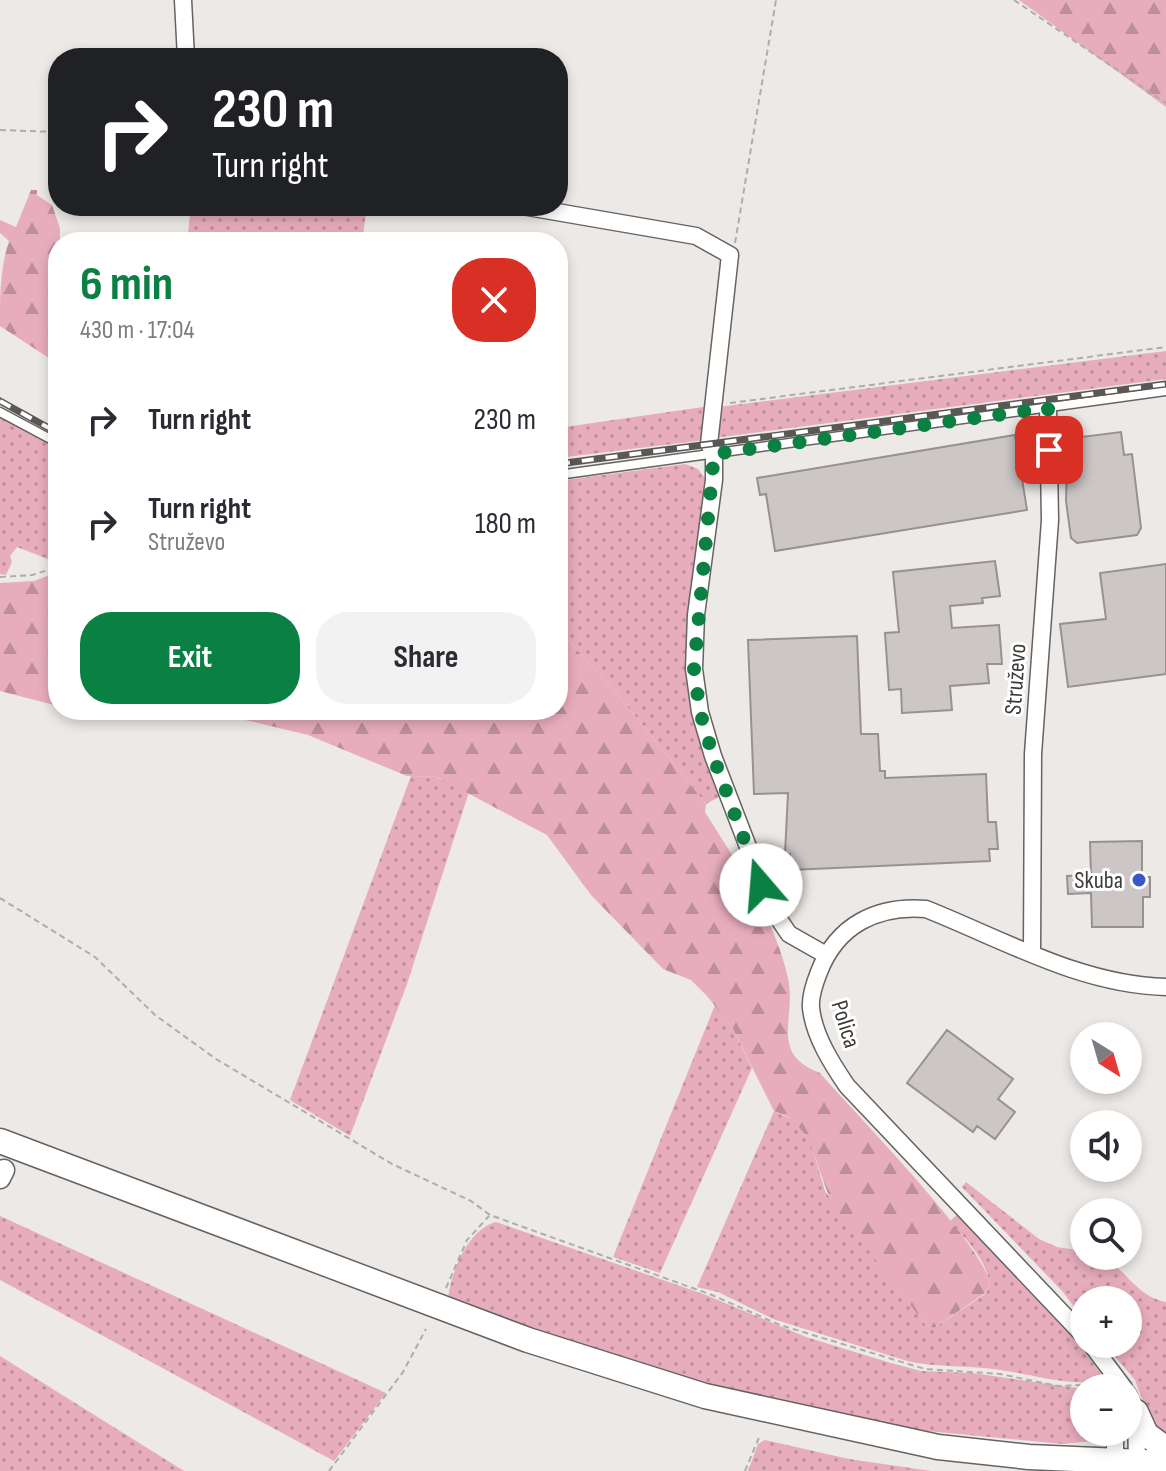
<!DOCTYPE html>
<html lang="en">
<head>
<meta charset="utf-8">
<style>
  :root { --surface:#fff; --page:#f2f2f3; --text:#2b2b33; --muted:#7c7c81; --accent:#0b8043 }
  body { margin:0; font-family:"Sofia Sans Condensed",sans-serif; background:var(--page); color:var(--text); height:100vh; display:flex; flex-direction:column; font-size:30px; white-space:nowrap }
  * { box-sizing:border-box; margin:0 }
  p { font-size:26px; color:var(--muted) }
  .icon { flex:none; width:44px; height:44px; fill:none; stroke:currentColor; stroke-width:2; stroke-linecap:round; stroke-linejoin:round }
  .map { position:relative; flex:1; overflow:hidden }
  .details { position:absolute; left:48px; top:232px; width:520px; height:488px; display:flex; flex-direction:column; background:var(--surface); border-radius:32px; box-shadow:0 4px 12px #0003 }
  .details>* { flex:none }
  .hud { position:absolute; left:48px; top:48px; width:520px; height:168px; border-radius:32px; box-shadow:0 4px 12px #0003; background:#202124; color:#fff; overflow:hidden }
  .needle { width:52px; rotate:143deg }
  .tools { position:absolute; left:1070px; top:1022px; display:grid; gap:16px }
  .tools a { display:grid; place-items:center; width:72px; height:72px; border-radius:50%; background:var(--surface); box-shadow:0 4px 12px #0003; font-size:40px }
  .pin { position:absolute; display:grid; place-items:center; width:68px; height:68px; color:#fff; margin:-34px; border-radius:16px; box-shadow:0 4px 12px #0006 }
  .me { position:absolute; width:88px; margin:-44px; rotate:342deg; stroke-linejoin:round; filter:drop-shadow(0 0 6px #0008) }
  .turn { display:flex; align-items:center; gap:28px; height:168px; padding:0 32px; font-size:36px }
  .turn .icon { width:104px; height:104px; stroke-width:2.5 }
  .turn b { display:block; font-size:56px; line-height:68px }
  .round { display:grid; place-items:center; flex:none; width:84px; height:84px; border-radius:32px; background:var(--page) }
  .headline { display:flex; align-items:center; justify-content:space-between; height:136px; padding:0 32px }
  h1 { font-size:48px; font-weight:700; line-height:60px; color:var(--accent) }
  .action { display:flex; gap:16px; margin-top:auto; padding:16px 32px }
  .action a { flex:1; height:92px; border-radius:32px; background:var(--accent); color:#fff; font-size:32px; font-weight:700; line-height:92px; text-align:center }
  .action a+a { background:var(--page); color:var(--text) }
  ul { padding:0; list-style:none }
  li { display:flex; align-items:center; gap:24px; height:104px; padding:0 32px }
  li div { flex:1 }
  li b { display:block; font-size:30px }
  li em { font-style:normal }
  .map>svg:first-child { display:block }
</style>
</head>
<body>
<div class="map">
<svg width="1166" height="1471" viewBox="0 0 1166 1471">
  <defs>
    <pattern id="grass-dots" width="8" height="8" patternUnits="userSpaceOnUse" patternTransform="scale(2)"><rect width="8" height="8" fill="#e8adbd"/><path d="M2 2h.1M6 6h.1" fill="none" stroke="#bd8e9b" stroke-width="1.8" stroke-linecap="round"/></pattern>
    <pattern id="forest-firs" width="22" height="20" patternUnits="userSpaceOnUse" patternTransform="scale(2)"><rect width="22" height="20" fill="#e8adbd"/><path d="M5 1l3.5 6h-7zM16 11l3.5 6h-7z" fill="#bd8e9b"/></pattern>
  </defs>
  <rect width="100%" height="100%" fill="#ece9e6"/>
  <path fill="url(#grass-dots)" d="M 191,206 L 367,206 L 362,242 L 187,242 Z
    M 1166,351 L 1166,379 L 714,438 L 718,407 Z
    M 710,406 L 705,440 L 558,458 L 558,428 Z
    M 0,417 L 58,447 L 58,563 L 17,547 L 10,556 L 12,562 L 6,575 L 0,574 Z
    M 685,464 L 698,469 L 707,481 L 690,664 L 723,795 L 706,804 L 618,695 L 558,629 L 558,481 Z
    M 411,776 L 436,777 L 469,792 L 407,984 L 350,1136 L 290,1100 Z
    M 715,1005 L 732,1027 L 752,1068 L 660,1273 L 613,1257 Z
    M 774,1111 L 797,1122 L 812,1147 L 825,1191 L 925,1324 L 934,1328 L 985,1294 L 990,1285 C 986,1259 967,1241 950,1221 L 959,1213 C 1007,1266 1062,1316 1102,1376 L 1100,1381 C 1065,1386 1035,1375 1001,1370 C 969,1365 938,1368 907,1361 L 773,1319 L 718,1292 L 697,1287 Z
    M 966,1182 L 1039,1239 L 1057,1247 L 1084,1251 L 1084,1256 C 1126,1256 1127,1294 1166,1302 L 1166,1438 L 1155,1432 L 1135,1380 L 1104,1344 L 1128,1344 L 1128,1300 L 1084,1300 L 1084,1320 L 1063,1292 L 962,1187 Z
    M 0,1216 L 386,1393 L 334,1461 L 0,1280 Z
    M 496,1222 L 706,1295 L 806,1337 L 891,1363 L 921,1371 L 972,1373 L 1084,1389 L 1084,1432 L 1101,1432 L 1102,1440 L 1063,1444 L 916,1430 L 709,1389 L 448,1300 C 450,1273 468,1229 496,1222 Z
    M 0,1356 L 184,1471 L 0,1471 Z
    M 765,1440 L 849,1459 L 931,1471 L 748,1471 L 758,1444 Z"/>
  <path fill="url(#forest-firs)" d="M 1019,0 L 1166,0 L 1166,107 Z
    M 31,190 L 37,190 L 37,195 L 52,205 L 60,228 L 58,364 L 0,326 C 0,295 0,269 9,241 L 0,233 L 0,220 L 16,227 Z
    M 58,572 L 58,706 L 0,691 L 0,583 L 34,581 Z
    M 558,629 L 618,695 L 706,804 L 705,812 C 738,865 774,917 788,978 C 797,1018 768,1053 820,1073 C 851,1109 988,1249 990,1285 L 985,1293 L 934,1328 L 925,1324 L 836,1208 C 814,1174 818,1125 774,1111 L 732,1027 L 707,996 L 691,980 L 663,969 L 591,895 L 547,835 L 437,777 L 407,776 L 308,735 L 241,719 L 218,710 L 558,710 Z"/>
  <path fill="#ccc7c6" stroke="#969291" stroke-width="2" d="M 1121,432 L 1124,455 L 1132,454 L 1141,528 L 1137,535 L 1077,543 L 1071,538 L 1066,501 L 1067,461 L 1063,462 L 1060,445 L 1066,445 L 1065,439 Z
    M 1015,435 L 1027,510 L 775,551 L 766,494 L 760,495 L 757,478 Z
    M 995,561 L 1000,596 L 982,598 L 983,603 L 950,606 L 952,628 L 999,625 L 1002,664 L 987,664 L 989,683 L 950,686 L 952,710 L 902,713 L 901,689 L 889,690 L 885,633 L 899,632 L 893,572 Z
    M 1166,564 L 1166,674 L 1068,687 L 1060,624 L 1106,619 L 1100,573 Z
    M 857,636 L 861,734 L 878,734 L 880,771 L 885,771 L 885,778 L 986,774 L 988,822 L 996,822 L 998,849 L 989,849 L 990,861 L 791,870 L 790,854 L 785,854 L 788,793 L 754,794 L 748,640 Z
    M 1142,841 L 1142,877 L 1150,877 L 1150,897 L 1143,897 L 1143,927 L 1092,927 L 1091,893 L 1068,894 L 1067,876 L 1091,875 L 1090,842 Z
    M 947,1030 L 1013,1079 L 998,1099 L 1015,1112 L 995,1139 L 977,1126 L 973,1132 L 907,1083 Z"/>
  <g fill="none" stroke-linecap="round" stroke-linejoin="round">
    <defs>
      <path id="service" d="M 0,412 L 58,443
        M 558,475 L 1166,391"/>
      <path id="minor" d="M 183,0 L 186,58
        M 522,206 L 696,236 L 730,255 L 709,444 L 714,454 L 714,480 L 696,615 L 694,669 L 700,712 L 713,756 L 772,909 L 789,934 L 826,955
        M 1032,954 L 1033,754 L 1050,520 L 1048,408
        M 1084,1336 L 847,1086 C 832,1064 814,1036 811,1008 C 810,997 815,982 819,972 C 837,925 877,905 926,909 C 1004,940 1081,985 1166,987
        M 1091,1344 L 1124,1388
        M 1128,1394 L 1136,1412 L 1137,1463
        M 1115,1462 L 1115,1432"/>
      <path id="tertiary" d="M 0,1178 L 4,1170"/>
      <path id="primary" d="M 0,1141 L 528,1340 L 705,1396 L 938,1447 L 1029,1457 L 1166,1463
        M 1136,1412 L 1146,1434 L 1166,1449"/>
    </defs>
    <use href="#service" stroke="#666360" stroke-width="11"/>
    <use href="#minor" stroke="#666360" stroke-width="19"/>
    <use href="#tertiary" stroke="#666360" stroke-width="23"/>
    <use href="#primary" stroke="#666360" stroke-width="27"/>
    <path stroke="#afadaa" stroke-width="2" stroke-dasharray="6 4" stroke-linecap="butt" d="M 1014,0 L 1166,103
      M 0,130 L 58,132
      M 735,243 L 776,0
      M 730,403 L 1166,347
      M 0,577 L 32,575 L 58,567
      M 0,898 L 95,957 L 155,1015 L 216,1059 L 392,1164 L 471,1201 L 490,1215 L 712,1295 L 780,1325 L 925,1369 L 1000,1374 L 1058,1386 L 1103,1384
      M 446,1288 L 467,1240 L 489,1216
      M 329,1471 L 403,1372 L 426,1329
      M 745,1471 L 760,1435"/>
    <use href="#service" stroke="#fff" stroke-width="8"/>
    <use href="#minor" stroke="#fff" stroke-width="16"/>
    <use href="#tertiary" stroke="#fff" stroke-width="20"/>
    <use href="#primary" stroke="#fff" stroke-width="24"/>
    <defs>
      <path id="rail" d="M 0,401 L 58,433
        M 558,464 L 1166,384"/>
    </defs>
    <use href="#rail" stroke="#595855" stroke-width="7"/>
    <use href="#rail" stroke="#fff" stroke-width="4" stroke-dasharray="12" stroke-linecap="butt"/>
  </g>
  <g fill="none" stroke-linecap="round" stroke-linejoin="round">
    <path stroke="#0b8043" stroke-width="14" stroke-dasharray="0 25.2" d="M 761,885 L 713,756 L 700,712 L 694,669 L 714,454 L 1048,408 L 1049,450"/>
  </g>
  <circle fill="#3857c8" stroke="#fff" stroke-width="3" cx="1139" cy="880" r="8"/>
  <g text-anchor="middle" stroke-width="6" stroke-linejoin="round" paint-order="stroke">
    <g font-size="24" fill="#3c3b39" stroke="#fff">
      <text transform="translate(1015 679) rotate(-86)" y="8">Struževo</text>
      <text transform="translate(846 1024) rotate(73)" y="8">Polica</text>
    </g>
    <g font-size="24" fill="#3c3b39" stroke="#fff" text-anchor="end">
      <text x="1123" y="888">Skuba</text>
    </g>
  </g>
</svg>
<div class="tools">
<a><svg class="needle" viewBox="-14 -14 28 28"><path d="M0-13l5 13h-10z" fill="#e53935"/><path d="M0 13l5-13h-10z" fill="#7c7c81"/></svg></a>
<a><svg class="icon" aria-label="sound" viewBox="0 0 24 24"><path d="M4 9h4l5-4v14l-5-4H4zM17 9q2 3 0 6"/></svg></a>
<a><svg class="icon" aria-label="search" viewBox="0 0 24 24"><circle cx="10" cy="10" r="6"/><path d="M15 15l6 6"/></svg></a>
<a>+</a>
<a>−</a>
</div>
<div class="pin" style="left:1049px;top:450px;background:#d93025"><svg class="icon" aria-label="arrive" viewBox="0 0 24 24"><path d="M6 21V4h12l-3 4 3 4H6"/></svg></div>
<svg class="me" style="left:761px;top:885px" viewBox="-20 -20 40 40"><circle r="19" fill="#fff"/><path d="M0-13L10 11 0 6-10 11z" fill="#0b8043"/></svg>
<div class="hud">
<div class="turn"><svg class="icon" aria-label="right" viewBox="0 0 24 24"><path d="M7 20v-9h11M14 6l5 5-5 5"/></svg><div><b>230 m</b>Turn right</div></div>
</div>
<section class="details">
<div class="headline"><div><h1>6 min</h1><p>430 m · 17:04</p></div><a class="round" style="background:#d93025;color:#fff"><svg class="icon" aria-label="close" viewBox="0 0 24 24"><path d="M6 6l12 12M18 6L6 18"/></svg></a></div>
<ul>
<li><svg class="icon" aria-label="right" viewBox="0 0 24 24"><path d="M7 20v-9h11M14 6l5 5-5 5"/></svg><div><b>Turn right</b></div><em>230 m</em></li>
<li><svg class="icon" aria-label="right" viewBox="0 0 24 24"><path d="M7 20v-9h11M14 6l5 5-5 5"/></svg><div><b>Turn right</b><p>Struževo</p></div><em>180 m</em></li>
</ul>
<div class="action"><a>Exit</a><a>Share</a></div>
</section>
</div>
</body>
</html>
